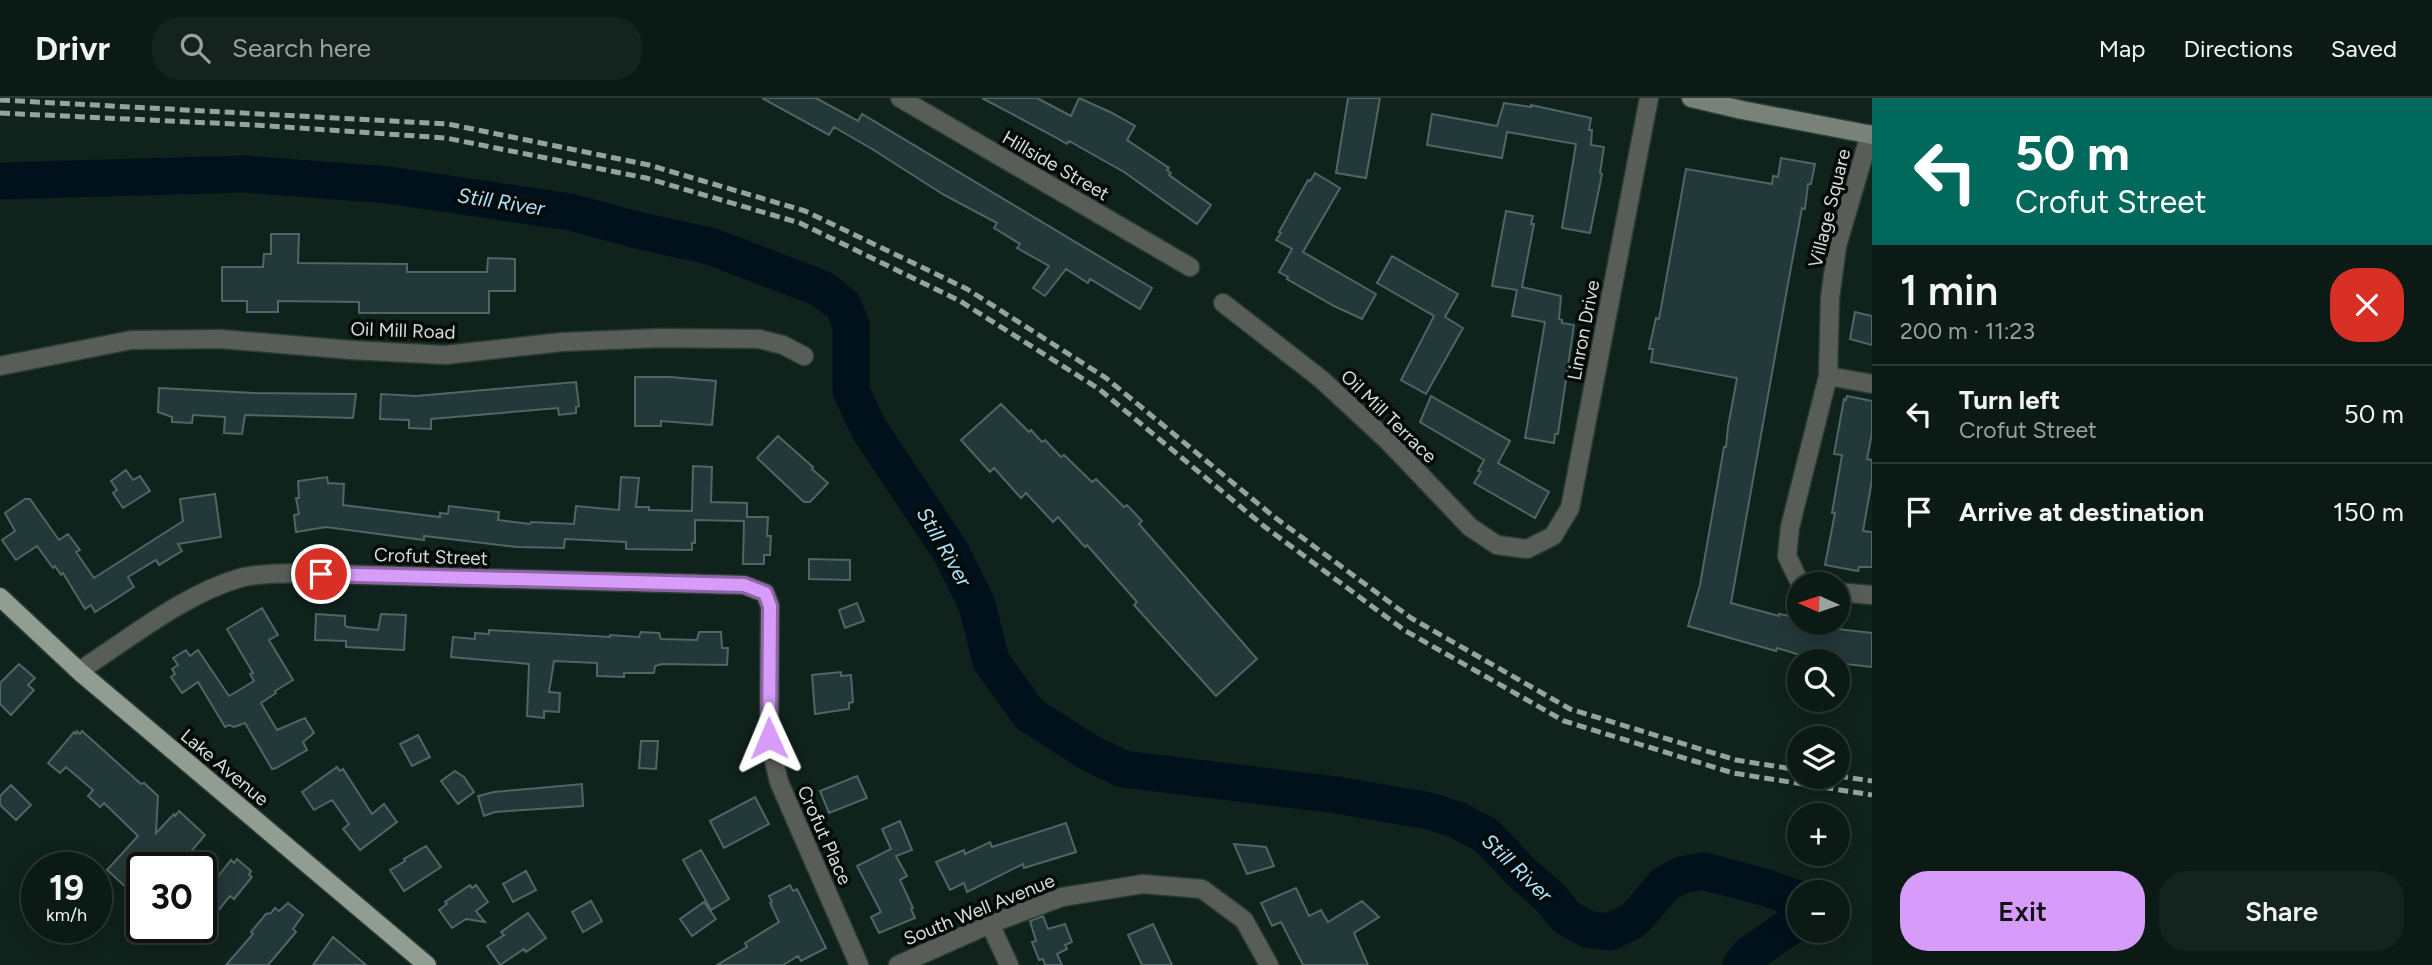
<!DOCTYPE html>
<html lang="en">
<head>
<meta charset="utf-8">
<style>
  :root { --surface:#0c1a15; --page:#15231e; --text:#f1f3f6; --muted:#9aa1a0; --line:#2c3834; --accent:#d79bf9 }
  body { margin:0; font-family:Figtree,sans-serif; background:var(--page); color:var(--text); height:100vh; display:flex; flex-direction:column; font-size:26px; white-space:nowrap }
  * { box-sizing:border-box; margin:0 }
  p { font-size:23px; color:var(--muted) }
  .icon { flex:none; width:38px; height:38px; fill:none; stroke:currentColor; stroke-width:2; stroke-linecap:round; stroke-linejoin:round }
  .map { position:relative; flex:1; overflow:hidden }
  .drawer { display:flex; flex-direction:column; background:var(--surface); width:560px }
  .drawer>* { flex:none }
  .hud { background:#00695c; color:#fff; overflow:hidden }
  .needle { width:46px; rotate:273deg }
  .fabs { position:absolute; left:1787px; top:474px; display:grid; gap:14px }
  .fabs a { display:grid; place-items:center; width:63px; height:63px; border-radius:50%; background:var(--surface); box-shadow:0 4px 18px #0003,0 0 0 2px var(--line); font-size:35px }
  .speed { position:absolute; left:21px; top:754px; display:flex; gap:14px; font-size:35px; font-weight:700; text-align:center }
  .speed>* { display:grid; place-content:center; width:91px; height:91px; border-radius:50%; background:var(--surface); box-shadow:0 4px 18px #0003,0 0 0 2px var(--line); line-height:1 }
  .speed small { font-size:18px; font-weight:400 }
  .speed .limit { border:4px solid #111; border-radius:10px; background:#fff; color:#111 }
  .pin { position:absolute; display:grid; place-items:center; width:60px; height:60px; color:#fff; margin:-30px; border:4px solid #fff; border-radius:50%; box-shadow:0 2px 7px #0007 }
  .me { position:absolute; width:77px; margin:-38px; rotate:359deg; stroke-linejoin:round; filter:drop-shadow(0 0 5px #0008) }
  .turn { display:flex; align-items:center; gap:24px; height:147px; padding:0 28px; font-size:32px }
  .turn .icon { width:91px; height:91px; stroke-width:2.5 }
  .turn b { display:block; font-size:49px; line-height:60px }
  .round { display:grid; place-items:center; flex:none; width:74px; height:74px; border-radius:28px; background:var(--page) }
  .head { display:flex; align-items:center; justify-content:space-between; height:119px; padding:0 28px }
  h1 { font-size:42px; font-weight:600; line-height:52px }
  .primary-button { display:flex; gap:14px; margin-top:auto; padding:14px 28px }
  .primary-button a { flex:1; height:80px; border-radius:28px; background:var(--accent); color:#111; font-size:28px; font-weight:600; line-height:80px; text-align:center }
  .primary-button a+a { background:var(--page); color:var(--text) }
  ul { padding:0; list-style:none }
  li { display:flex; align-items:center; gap:21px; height:98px; padding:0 28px; border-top:2px solid var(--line) }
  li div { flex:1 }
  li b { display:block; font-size:26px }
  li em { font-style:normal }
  header { display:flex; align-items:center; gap:42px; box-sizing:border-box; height:98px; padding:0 35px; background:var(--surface); border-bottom:2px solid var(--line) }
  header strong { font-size:33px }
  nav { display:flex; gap:38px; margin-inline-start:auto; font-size:24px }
  .search { width:490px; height:63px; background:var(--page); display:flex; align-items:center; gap:18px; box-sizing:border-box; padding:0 24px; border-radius:28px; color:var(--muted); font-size:26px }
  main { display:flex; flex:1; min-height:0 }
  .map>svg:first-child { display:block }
</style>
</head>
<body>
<header>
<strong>Drivr</strong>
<div class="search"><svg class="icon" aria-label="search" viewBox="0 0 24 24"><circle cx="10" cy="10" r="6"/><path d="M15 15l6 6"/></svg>Search here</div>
<nav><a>Map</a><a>Directions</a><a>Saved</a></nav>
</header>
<main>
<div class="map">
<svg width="1872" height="867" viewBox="0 0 1872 867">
  <rect width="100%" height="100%" fill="#10221c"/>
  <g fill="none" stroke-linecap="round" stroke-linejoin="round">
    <path stroke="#00111b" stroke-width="37" d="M 0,83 L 245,76 L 388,87 L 570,114 L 641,133 L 710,148 L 820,190 L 843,207 L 851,227 L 851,293 L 869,331 L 951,454 L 977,507 L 991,563 L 1029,616 L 1088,654 L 1123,671 L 1337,697 L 1429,713 L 1457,722 L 1486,737 L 1524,777 L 1549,798 L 1566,819 L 1587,831 L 1609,834 L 1634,822 L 1665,786 L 1682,777 L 1703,773 L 1764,789 L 1795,800 L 1796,819 L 1792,827 L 1749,857 L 1741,867"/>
  </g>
  <path fill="#233839" stroke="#4f6566" stroke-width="2" d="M 762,0 L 816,0 L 858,23 L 862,16 L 1152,190 L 1140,211 L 1090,181 L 1088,185 L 1066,171 L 1045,198 L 1033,190 L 1049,168 L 1017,150 L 1020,146 L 994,130 L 997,125 L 944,97 L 872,51 L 834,29 L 829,37 Z
    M 982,0 L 1037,0 L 1071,18 L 1079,0 L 1110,14 L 1135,28 L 1127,42 L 1169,70 L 1167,72 L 1171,75 L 1169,77 L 1211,107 L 1197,126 L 1124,74 L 1069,43 L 1067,46 L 1055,39 Z
    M 1348,0 L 1380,0 L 1366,80 L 1336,75 Z
    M 1504,5 L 1531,9 L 1531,7 L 1591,20 L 1589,32 L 1592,32 L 1591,47 L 1604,49 L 1600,75 L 1602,76 L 1590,135 L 1562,130 L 1576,46 L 1507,34 L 1502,60 L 1427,47 L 1432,16 L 1497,28 Z
    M 1781,60 L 1815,66 L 1811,86 L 1808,86 L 1805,111 L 1802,110 L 1787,191 L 1731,505 L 1779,518 L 1779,516 L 1785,517 L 1799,520 L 1799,525 L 1804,525 L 1803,527 L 1872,535 L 1872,569 L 1819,563 L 1777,550 L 1776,553 L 1688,528 L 1700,487 L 1724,349 L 1726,349 L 1728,329 L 1737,280 L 1651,264 L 1653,251 L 1649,251 L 1656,220 L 1659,221 L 1686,71 L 1772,86 L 1773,78 L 1778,79 Z
    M 1315,75 L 1340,90 L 1303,154 L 1376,196 L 1362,221 L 1334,208 L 1287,181 L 1288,179 L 1279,174 L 1292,151 L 1276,142 L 1281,135 L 1279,134 L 1308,82 L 1310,83 Z
    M 1506,113 L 1533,118 L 1531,126 L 1534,126 L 1522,189 L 1561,198 L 1559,221 L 1562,222 L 1562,225 L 1574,227 L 1558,336 L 1555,336 L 1554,345 L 1525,340 L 1545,224 L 1512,218 L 1517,192 L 1492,188 Z
    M 271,136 L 299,136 L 298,165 L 407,166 L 407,174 L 487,174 L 488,160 L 515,161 L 515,193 L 489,193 L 489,215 L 359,215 L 359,204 L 278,203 L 278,214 L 247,214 L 247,203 L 222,203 L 222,169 L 263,169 L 264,156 L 271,156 Z
    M 1392,158 L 1458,196 L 1445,219 L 1463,230 L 1426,296 L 1401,282 L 1434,218 L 1377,185 Z
    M 1855,214 L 1872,218 L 1872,247 L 1850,241 Z
    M 635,279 L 670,279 L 716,283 L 712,327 L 661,323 L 661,328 L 635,328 Z
    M 576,284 L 579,308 L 576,309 L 576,315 L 559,317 L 558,310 L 431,321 L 431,331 L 409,330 L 409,322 L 380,321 L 381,296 L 416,298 Z
    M 159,290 L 254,295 L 356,296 L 353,320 L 245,317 L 242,336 L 224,335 L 225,319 L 193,317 L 192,325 L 172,324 L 172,319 L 158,314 Z
    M 1431,298 L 1510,343 L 1498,365 L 1549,394 L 1535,420 L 1474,385 L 1481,374 L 1478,373 L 1484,362 L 1420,324 Z
    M 1847,298 L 1872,303 L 1872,335 L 1867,361 L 1872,362 L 1872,382 L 1863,433 L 1872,434 L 1872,469 L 1859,469 L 1858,473 L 1825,467 L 1835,415 L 1832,415 L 1842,357 L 1834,356 L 1844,301 L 1846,302 Z
    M 1001,306 L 1029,334 L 1031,332 L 1042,344 L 1045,342 L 1061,359 L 1064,357 L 1092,384 L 1096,381 L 1124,409 L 1127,407 L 1142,423 L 1139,426 L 1257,561 L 1216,598 L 1134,507 L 1137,504 L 1087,447 L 1085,449 L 1058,419 L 1053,424 L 1026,395 L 1021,400 L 994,370 L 990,374 L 961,342 Z
    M 778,338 L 813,369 L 812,371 L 828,385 L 810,404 L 804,404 L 757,360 Z
    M 693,368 L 712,369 L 711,404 L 747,405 L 747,419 L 768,419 L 767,438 L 771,438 L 770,457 L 764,457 L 764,466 L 743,466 L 744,423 L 695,422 L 695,445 L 692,445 L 692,452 L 626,451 L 626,444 L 565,441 L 564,450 L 517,449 L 424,438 L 424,442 L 326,429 L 296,434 L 294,417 L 299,416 L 296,400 L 299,400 L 298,383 L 327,379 L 328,385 L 344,386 L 343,407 L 440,419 L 440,415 L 448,416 L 449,408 L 499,414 L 498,422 L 530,426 L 531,424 L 574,426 L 576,408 L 619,412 L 621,379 L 639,380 L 636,409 L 649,409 L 649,412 L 692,413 Z
    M 126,372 L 133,382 L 140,378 L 150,393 L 123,410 L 113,395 L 117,392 L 111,383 Z
    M 215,396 L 221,439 L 178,446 L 182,453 L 159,467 L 156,462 L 128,479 L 134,489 L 95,514 L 91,507 L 85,511 L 63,475 L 61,477 L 55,468 L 53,470 L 37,448 L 16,462 L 2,442 L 15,433 L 5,415 L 25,401 L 30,401 L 59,442 L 68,436 L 80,452 L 76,454 L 94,480 L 183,423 L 180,401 Z
    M 809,461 L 850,462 L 850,482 L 809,481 Z
    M 857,505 L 864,523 L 845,530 L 839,512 Z
    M 262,510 L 278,537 L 269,542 L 293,582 L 275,593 L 276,595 L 261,605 L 277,632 L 305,620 L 314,635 L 303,644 L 307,652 L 276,670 L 272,671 L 245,625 L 234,629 L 229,627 L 225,629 L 198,584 L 182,595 L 171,579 L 175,576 L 172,571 L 178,567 L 173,560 L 186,552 L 190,558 L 198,552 L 229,598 L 254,583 L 250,576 L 253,575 L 227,531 Z
    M 316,516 L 345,518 L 345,527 L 347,529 L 378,532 L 381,516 L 406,517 L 404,552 L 346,549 L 346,543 L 315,542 Z
    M 489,532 L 610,539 L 610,537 L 639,539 L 641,534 L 659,535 L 661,541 L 697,542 L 699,534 L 721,534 L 722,550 L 728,550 L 727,567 L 662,566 L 655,568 L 654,575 L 624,575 L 624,579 L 597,578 L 597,565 L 554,563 L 549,594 L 560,595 L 559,614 L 544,613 L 544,620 L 527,618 L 529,566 L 451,559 L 453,539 L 475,541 L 475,535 L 489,536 Z
    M 19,566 L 35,580 L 28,587 L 34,592 L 11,617 L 0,606 L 0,585 Z
    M 841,574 L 841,578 L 851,577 L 853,604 L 849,605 L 849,611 L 815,616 L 812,577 Z
    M 77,633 L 80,636 L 82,633 L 141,686 L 144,685 L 158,698 L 156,735 L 174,716 L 175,718 L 179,713 L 205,737 L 183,763 L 177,757 L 173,761 L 169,757 L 157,770 L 142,770 L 142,792 L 130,793 L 107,772 L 138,738 L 104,705 L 100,709 L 88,698 L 93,692 L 66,669 L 60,675 L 48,665 L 74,634 L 76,636 Z
    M 418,637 L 430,659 L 412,668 L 400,646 Z
    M 641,643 L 658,643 L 656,671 L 639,670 Z
    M 337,669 L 340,673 L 343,671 L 372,716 L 384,706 L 397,724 L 360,752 L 343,731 L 349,726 L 332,702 L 314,712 L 302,694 Z
    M 455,673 L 464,679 L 474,694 L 458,706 L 441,683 Z
    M 857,678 L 867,700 L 829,715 L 820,693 Z
    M 582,686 L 583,708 L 495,714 L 484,718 L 478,698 L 494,694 Z
    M 11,687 L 31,707 L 16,722 L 0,707 L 0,698 Z
    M 755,699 L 769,726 L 724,750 L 710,723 Z
    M 900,723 L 912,752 L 896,758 L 907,778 L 900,782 L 913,810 L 911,811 L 915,820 L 879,835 L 871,819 L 881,814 L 857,768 L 891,751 L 882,731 Z
    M 1066,725 L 1076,754 L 1024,770 L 1023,766 L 967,794 L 964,785 L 950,792 L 936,764 L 964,752 L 965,756 L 990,744 L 992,749 Z
    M 1234,746 L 1266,749 L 1274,768 L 1247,776 Z
    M 426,748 L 441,769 L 404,793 L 390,772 L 405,763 L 404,761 Z
    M 701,752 L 729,801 L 711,812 L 683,762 Z
    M 237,761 L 251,773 L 249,777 L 252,779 L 234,801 L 230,798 L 201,834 L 201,770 L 215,782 L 231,762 L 234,765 Z
    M 526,773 L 536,792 L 513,804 L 503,786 Z
    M 470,787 L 472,790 L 476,787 L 488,804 L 476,813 L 485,824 L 466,821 L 452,830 L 439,812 L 447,806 L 445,804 Z
    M 790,787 L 793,793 L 797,791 L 826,850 L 801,863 L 798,858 L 783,867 L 717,867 L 747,849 L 745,845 L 779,824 L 770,805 L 772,804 L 769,798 Z
    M 1296,790 L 1309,818 L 1321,812 L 1328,824 L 1362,803 L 1379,819 L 1354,835 L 1368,867 L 1303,867 L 1281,824 L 1272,828 L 1261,805 Z
    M 591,803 L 602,823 L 583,834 L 572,814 Z
    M 704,804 L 716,821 L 692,838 L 680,821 Z
    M 288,805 L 303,817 L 293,831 L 296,834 L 268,867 L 226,867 L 253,836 L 251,834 L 266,816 L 271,815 L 275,810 L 279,813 Z
    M 528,815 L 546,840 L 526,854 L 524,851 L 500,867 L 487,848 L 504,837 L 501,834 Z
    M 1043,818 L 1048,831 L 1065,826 L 1072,844 L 1065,847 L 1067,851 L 1057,856 L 1062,867 L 1045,867 L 1043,861 L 1039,862 L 1032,844 L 1036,843 L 1030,823 Z
    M 1153,826 L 1172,867 L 1142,867 L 1128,837 Z
    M 333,839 L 366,867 L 313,867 Z"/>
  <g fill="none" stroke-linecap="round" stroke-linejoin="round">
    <defs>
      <path id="street" d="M 900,0 L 1190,169
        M 1223,205 L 1321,281 L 1388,343 L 1470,429 L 1497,447 L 1527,451 L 1553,438 L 1570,410 L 1649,0
        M 0,268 L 131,242 L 221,241 L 351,252 L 445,257 L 562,244 L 659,240 L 759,241 L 783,247 L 804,258
        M 1828,278 L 1872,286
        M 1810,486 L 1799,483 L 1787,458 L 1790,429 L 1828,278 L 1830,200 L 1837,148 L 1870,36
        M 1838,494 L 1872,497
        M 79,573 C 129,541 184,496 240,480 C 258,475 277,476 295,475 L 744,487 L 765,495 L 770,508 L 769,641 L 779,684 L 859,867
        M 990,826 L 1009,867
        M 898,867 L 990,826 L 1062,799 L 1143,786 L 1202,791 L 1244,822 L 1269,867"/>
      <path id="secondary" d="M 1691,0 L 1742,12 L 1872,37"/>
      <path id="primary" d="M 0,499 L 79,573 L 427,867"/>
    </defs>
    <use href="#street" stroke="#2b3c36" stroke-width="21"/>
    <use href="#secondary" stroke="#2b3c36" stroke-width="21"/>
    <use href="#primary" stroke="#2b3c36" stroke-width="21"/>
    <use href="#street" stroke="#585d57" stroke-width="18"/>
    <use href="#secondary" stroke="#798278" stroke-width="18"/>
    <use href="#primary" stroke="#929d91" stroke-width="18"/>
    <path stroke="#95a39d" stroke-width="5" stroke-dasharray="10 5" stroke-linecap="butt" d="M 0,2 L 448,26 L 649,67 L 805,113 L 967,191 L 1106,280 L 1273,418 L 1411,520 L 1570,611 L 1736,662 L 1799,672
      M 0,15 L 255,27 L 446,40 L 646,80 L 800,125 L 960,203 L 1099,291 L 1265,429 L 1404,532 L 1564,623 L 1733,675 L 1872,697
      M 1838,678 L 1872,683"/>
  </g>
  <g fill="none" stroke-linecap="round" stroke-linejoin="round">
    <defs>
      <path id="route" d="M 321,476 L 744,487 L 765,495 L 770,508 L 769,640"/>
    </defs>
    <use href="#route" stroke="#8c65a2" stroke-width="18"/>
    <use href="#route" stroke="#d79bf9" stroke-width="12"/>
  </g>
  <g text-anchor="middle" stroke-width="7" stroke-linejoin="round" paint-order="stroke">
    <g font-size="19" fill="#d3ded9" stroke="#040a08">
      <text transform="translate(1056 67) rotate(30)" y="7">Hillside Street</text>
      <text transform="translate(1829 110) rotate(-76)" y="7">Village Square</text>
      <text transform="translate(403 232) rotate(2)" y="7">Oil Mill Road</text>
      <text transform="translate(1583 232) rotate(-79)" y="7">Linron Drive</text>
      <text transform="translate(1389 318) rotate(44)" y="7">Oil Mill Terrace</text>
      <text transform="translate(431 458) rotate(2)" y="7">Crofut Street</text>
      <text transform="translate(225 669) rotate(40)" y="7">Lake Avenue</text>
      <text transform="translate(825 737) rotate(66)" y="7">Crofut Place</text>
      <text transform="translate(979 811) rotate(-22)" y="7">South Well Avenue</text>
    </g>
    <g font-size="21" font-style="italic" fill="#ade1f9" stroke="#040a08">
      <text transform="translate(501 104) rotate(9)" y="7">Still River</text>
      <text transform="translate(944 449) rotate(60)" y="7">Still River</text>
      <text transform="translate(1517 770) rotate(44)" y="7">Still River</text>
    </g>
  </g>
</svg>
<div class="fabs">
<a><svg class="needle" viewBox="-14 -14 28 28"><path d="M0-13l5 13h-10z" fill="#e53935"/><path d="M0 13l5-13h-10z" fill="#9aa1a0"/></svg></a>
<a><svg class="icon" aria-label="search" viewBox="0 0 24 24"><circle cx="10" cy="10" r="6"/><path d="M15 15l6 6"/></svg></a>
<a><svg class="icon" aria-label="layers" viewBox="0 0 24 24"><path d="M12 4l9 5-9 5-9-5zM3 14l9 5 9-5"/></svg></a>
<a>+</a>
<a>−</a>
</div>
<div class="speed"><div>19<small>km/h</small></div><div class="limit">30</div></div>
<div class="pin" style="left:321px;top:476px;background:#d93025"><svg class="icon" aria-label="arrive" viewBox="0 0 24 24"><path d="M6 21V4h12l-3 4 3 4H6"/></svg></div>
<svg class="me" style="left:769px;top:640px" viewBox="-20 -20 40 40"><path d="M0-17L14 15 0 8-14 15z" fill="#d79bf9" stroke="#fff" stroke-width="4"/></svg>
</div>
<section class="drawer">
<div class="hud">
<div class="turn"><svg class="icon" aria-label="left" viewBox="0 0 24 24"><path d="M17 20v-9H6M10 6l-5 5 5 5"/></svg><div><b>50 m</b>Crofut Street</div></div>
</div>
<div class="head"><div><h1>1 min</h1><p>200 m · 11:23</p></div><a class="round" style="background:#d93025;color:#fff"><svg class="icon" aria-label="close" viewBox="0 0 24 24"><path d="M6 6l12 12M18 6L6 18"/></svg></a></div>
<ul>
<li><svg class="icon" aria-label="left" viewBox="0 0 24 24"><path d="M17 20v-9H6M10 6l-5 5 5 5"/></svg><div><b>Turn left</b><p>Crofut Street</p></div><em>50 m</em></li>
<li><svg class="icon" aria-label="arrive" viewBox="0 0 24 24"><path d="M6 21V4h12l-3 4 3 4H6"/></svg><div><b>Arrive at destination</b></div><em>150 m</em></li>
</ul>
<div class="primary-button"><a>Exit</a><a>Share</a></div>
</section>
</main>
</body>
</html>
